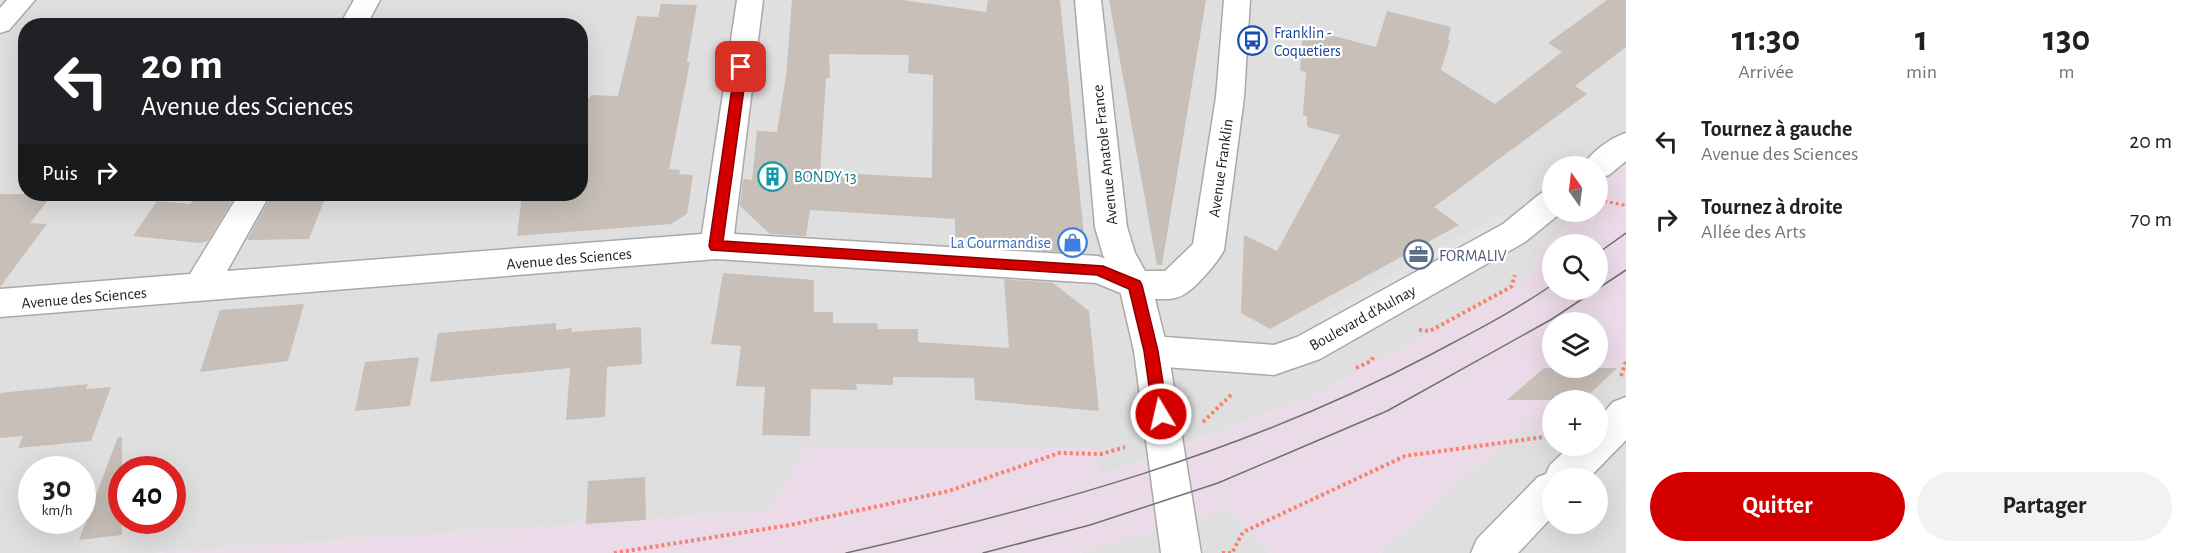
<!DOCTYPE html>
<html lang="fr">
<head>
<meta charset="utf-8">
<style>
  :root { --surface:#fff; --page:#f2f2f2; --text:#202124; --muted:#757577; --accent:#d40000 }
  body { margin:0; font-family:"Alegreya Sans",sans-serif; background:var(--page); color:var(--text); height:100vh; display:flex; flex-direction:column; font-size:22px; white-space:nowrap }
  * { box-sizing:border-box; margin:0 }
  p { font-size:20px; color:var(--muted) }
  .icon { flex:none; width:33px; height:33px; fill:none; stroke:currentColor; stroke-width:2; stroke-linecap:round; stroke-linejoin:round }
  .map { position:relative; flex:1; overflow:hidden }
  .side { display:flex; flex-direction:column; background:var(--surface); width:570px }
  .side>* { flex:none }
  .banner { position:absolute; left:18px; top:18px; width:570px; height:183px; border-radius:24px; box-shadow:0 6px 24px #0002; background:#202124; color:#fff; overflow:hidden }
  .needle { width:39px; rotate:346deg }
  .buttons { position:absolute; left:1542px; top:156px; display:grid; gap:12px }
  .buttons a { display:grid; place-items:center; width:66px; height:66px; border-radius:50%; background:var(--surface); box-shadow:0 6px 24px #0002; font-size:30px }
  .speed { position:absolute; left:18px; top:456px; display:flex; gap:12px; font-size:30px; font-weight:700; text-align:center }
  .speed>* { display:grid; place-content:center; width:78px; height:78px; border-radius:50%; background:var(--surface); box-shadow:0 6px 24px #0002; line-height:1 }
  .speed small { font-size:15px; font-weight:400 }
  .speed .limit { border:9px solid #d22; background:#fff; color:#111 }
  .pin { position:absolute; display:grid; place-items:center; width:51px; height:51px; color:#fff; margin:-26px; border-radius:12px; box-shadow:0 3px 9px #0006 }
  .me { position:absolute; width:66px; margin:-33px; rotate:351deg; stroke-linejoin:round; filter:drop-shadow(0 0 4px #0008) }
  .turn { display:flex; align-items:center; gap:21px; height:126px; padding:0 24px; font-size:27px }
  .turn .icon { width:78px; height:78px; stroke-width:2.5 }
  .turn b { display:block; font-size:42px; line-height:51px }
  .then { display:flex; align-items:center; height:57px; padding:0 24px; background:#0003; gap:12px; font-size:22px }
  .eta { display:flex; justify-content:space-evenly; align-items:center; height:102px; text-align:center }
  .eta b { font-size:36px; font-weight:600; line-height:42px }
  .cta { display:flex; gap:12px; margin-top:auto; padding:12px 24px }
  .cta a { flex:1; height:69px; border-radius:36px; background:var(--accent); color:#fff; font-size:24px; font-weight:600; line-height:69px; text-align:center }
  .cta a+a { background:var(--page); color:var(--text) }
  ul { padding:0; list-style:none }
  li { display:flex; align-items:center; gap:18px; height:78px; padding:0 24px }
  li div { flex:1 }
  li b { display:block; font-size:22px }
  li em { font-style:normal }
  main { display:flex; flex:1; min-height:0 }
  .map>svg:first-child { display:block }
</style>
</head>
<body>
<main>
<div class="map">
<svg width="1626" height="553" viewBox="0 0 1626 553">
  <rect width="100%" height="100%" fill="#f2efe9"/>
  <path fill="#e0dfdf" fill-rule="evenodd" d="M 0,0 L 1626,0 L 1626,166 L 1598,188 L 1598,166 L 1552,166 L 1552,212 L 1588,212 L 1538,251 L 1527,282 L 1307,398 L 1101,476 L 1096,447 L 767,511 L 152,553 L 0,553 ZM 26,26 L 580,26 L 580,194 L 26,194 ZM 32,470 L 82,470 L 82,520 L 32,520 ZM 122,470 L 172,470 L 172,520 L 122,520 Z
    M 1626,357 L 1626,553 L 1380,553 L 1523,426 L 1541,435 L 1552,425 L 1552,446 L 1598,446 L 1598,400 L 1579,400 ZM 1552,478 L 1598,478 L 1598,524 L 1552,524 Z
    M 1230,508 L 1269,553 L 1080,553 L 1097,547 Z"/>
  <path fill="#ebdbe8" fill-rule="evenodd" d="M 1626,166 L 1626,357 L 1579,400 L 1552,400 L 1552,425 L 1541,435 L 1523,427 L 1380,553 L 1269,553 L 1230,508 L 1080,553 L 152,553 L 767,511 L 807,445 L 1096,446 L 1102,476 L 1307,398 L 1527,282 L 1538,251 L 1588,212 L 1598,212 L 1598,188 ZM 1552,244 L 1598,244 L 1598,290 L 1552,290 ZM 1552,322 L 1598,322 L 1598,368 L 1552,368 Z"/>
  <path fill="#e2e2e2" d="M 1501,213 L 1512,221 L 1326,327 L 1317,317 Z"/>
  <path fill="#c7bfb8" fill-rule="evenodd" d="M 792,0 L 903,0 L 986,12 L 988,0 L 1060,0 L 1084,235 L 1062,252 L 1002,248 L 1001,240 L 955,237 L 955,219 L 810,210 L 806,236 L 770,234 L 740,206 L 743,179 L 752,180 L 757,131 L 777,132 L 786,76 ZM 829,54 L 909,55 L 908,73 L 933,75 L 932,178 L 820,172 L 826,78 L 830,78 Z
    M 1109,0 L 1206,0 L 1162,265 L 1157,265 Z
    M 1607,0 L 1626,0 L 1626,47 L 1575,86 L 1587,94 L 1434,207 L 1459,225 L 1270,329 L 1241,313 L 1244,235 L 1277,251 L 1340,135 L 1307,127 L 1307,116 L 1303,115 L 1306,72 L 1300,71 L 1303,28 L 1376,47 L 1387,11 L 1451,27 L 1448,40 L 1450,40 L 1441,70 L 1495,104 L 1562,52 L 1548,43 Z
    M 661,4 L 697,5 L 687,62 L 690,62 L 669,169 L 680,170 L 679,174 L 693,175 L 687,214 L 671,224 L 517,236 L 522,194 L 580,194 L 580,98 L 590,98 L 591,95 L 618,96 L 637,16 L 658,17 Z
    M 0,194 L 53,194 L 30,223 L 47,224 L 0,287 Z
    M 195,197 L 233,200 L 208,241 L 200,243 L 133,236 L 157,201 L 190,204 Z
    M 269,200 L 324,201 L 309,239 L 247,240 Z
    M 723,273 L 814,280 L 814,312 L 833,312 L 833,323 L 877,323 L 878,329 L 918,329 L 918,342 L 1009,348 L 1004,279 L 1053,283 L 1089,311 L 1099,411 L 975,400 L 974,378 L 893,377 L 893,385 L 856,384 L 857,390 L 811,389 L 810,436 L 762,435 L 765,387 L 736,386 L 741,346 L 711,344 Z
    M 304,304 L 288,361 L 200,372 L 220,310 Z
    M 556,323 L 556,330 L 572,328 L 571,332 L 641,327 L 642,364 L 607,367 L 605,417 L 566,420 L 570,368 L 430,382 L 438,333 Z
    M 419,357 L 410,406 L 355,411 L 365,362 Z
    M 1544,368 L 1617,368 L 1583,400 L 1507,400 Z
    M 88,384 L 86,389 L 111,387 L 91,441 L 18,448 L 23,436 L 0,438 L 0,393 Z
    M 118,437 L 122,437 L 122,535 L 79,540 Z
    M 645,477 L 646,520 L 586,524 L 588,481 Z"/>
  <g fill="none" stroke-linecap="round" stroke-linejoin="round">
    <defs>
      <path id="minor" d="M 7,0 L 35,0 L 9,30 L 0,33 L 0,8 Z
        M 354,0 L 380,0 L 366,26 L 339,26 Z
        M 737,0 L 763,0 L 734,234 L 1098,256 L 1147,275 L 1152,285 L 1147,295 L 1135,299 L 1096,283 L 716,259 L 0,317 L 0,289 L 190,274 L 239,194 L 270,194 L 227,271 L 702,234 Z
        M 1626,133 L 1626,161 L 1609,175 L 1598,178 L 1598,166 L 1583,166 C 1591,152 1610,138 1626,133 Z
        M 1552,190 L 1552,212 L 1562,212 L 1525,242 L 1320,359 L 1274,375 L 1151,366 L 1139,362 L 1134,351 L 1139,340 L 1151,336 L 1274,345 L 1297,337 L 1503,224 L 1541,193 Z
        M 1626,397 L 1626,440 L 1589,478 L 1552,478 L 1552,517 L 1518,553 L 1471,553 L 1477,539 L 1538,477 L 1546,474 L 1550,465 L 1570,446 L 1598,446 L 1598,419 L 1613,402 Z"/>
      <path id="tertiary" d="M 1075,0 L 1101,0 L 1127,227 L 1135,253 L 1145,271 L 1165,271 L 1193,244 L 1216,97 L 1224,0 L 1250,0 L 1244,97 L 1224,250 C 1218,262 1195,289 1183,295 C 1174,300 1165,299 1155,299 L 1168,351 L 1201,553 L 1161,553 L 1134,351 L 1119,286 L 1103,255 L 1095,227 Z"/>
    </defs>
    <use href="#minor" stroke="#a9a9a9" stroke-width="3"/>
    <use href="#tertiary" stroke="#a9a9a9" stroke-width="3"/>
    <path stroke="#fa8072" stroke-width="3" stroke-dasharray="3 3" stroke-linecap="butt" d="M 1604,201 L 1623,205 L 1626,202"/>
    <path stroke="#fa8072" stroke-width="4" stroke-dasharray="3 3" stroke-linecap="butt" d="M 1419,330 L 1430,331 L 1511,287 L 1515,275
      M 1356,368 L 1371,361 L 1374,356
      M 1621,376 L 1626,361
      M 1203,422 L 1232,394
      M 614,553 L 790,525 L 949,491 L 1059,453 L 1101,454 L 1125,447
      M 1222,553 L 1232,553 L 1243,532 L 1405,456 L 1544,437"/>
    <use href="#minor" fill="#fff" fill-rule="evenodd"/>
    <use href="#tertiary" fill="#fff" fill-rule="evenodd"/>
    <path stroke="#707070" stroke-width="1.5" d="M 1598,253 L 1626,233
      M 846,553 C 1048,507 1246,452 1430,355 C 1471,333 1513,312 1552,285
      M 983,553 L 1090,525 L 1218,483 L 1387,411 L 1552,319 L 1626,270"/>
  </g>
  <path fill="#d40000" stroke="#8a0000" stroke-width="1.5" d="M 741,63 L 747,67 L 723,241 L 1103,266 L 1140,281 L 1142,285 L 1158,351 L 1168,414 L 1166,418 L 1161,420 L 1155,418 L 1153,414 L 1144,351 L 1129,289 L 1097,275 L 711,250 L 709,246 L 735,67 Z"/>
  <defs>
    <symbol id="bus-ring" viewBox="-11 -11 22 22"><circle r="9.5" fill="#fff" stroke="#1a4fb4" stroke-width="1.5"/><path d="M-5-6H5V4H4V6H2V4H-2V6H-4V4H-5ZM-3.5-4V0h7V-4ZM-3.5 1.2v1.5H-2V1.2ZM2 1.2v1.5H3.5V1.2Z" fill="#1a4fb4"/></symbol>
    <symbol id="building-ring" viewBox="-11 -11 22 22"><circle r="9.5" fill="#fff" stroke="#0f9aa8" stroke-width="1.5"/><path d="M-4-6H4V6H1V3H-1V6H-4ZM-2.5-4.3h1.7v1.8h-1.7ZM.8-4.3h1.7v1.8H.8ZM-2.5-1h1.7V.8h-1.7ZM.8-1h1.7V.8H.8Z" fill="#0f9aa8"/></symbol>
    <symbol id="shop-ring" viewBox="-11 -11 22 22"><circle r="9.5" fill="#fff" stroke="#3f7fe0" stroke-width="1.5"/><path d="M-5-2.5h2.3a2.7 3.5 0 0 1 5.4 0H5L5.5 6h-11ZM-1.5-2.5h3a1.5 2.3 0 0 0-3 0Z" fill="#3f7fe0"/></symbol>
    <symbol id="office-ring" viewBox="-11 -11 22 22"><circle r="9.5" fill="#fff" stroke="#5c6f8a" stroke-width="1.5"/><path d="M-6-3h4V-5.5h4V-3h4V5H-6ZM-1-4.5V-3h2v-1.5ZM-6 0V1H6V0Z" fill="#5c6f8a"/></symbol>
  </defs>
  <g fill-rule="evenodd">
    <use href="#bus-ring" x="1236" y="24" width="33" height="33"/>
    <use href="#building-ring" x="756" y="160" width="33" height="33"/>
    <use href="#shop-ring" x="1056" y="226" width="33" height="33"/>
    <use href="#office-ring" x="1402" y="238" width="33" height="33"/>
  </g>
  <g text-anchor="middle" stroke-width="4.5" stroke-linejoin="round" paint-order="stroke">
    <g font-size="16" fill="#164399" stroke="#fff" text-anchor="start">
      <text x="1274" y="38">Franklin -<tspan x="1274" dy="18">Coquetiers</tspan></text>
    </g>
    <g font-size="16" fill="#222" stroke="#fff">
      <text transform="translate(1104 155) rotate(-96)" y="6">Avenue Anatole France</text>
      <text transform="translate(1220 168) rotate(-82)" y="6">Avenue Franklin</text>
      <text transform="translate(569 258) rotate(-5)" y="6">Avenue des Sciences</text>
      <text transform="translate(84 297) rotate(-5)" y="6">Avenue des Sciences</text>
      <text transform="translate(1362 317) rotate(-29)" y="6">Boulevard d'Aulnay</text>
    </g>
    <g font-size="16" fill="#0d838f" stroke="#fff" text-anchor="start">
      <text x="794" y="182">BONDY 13</text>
    </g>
    <g font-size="16" fill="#366cbe" stroke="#fff" text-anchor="end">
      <text x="1051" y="248">La Gourmandise</text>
    </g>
    <g font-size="16" fill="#4e5e75" stroke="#fff" text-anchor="start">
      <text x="1439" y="261">FORMALIV</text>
    </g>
  </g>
</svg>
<div class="buttons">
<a><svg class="needle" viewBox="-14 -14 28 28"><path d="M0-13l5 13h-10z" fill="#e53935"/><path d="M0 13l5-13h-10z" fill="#757577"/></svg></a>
<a><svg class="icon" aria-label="search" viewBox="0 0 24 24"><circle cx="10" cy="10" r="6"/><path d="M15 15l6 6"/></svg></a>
<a><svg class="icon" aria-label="layers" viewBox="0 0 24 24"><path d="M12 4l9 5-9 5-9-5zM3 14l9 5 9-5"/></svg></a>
<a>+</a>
<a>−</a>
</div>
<div class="speed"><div>30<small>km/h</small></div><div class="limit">40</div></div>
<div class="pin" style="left:741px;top:67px;background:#d93025"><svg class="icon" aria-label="arrive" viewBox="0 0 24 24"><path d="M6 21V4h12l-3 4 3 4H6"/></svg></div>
<svg class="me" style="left:1161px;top:414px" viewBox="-20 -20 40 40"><circle r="17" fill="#d40000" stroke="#fff" stroke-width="3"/><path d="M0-11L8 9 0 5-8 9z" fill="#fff"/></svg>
<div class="banner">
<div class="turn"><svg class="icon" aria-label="left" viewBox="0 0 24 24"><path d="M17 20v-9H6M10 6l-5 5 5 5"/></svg><div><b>20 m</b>Avenue des Sciences</div></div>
<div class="then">Puis<svg class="icon" aria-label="right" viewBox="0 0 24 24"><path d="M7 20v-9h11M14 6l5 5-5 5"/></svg></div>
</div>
</div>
<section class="side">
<div class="eta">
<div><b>11:30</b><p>Arrivée</p></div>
<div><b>1</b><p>min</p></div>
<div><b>130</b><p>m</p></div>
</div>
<ul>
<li><svg class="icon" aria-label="left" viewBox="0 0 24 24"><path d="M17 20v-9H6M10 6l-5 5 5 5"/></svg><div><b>Tournez à gauche</b><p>Avenue des Sciences</p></div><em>20 m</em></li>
<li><svg class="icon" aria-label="right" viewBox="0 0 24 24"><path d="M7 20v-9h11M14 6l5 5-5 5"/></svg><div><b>Tournez à droite</b><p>Allée des Arts</p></div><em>70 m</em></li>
</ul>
<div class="cta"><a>Quitter</a><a>Partager</a></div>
</section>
</main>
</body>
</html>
